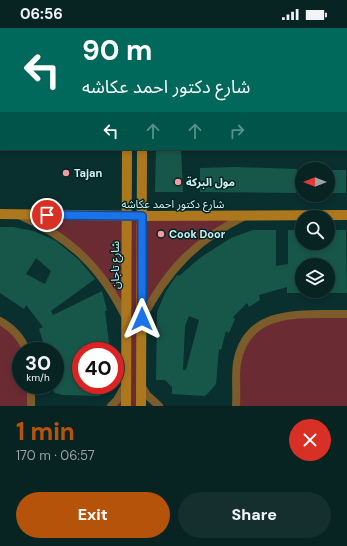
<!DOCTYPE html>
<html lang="en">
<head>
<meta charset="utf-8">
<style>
  :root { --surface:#072322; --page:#152f2f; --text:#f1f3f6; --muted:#98a4a5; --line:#284040; --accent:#b45309 }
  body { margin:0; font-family:"DM Sans","Noto Sans Arabic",sans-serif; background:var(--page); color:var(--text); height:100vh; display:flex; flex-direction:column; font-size:15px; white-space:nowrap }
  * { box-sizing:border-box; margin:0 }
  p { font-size:13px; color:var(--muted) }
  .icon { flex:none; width:22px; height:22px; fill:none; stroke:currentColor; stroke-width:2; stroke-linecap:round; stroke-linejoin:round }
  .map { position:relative; height:378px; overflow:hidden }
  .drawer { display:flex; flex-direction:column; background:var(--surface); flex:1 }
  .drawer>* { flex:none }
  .hud { position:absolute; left:0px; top:0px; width:347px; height:122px; box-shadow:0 2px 6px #0003,0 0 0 1px var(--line); background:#00695c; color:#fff; overflow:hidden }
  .needle { width:26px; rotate:270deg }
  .buttons { position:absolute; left:295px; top:134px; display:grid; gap:8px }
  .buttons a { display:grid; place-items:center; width:40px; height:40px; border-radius:50%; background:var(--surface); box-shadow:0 2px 6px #0003,0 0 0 1px var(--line); font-size:20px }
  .speed { position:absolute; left:12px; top:314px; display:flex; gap:8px; font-size:20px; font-weight:700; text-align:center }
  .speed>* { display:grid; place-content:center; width:52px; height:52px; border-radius:50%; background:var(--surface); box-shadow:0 2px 6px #0003,0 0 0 1px var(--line); line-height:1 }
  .speed small { font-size:10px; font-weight:400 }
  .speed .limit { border:6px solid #d22; background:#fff; color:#111 }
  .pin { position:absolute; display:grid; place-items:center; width:34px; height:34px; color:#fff; margin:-17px; border:2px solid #fff; border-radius:50%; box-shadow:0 1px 4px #0007 }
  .me { position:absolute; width:44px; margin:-22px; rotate:0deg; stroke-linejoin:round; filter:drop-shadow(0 0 3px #0008) }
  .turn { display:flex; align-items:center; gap:14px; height:84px; padding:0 16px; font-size:18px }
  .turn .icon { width:52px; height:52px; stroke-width:2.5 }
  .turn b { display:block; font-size:28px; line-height:34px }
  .lanes { display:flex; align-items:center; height:38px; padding:0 16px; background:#0003; justify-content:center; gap:20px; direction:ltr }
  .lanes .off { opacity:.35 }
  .round { display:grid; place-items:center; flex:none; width:42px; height:42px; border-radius:21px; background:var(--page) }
  .overview { display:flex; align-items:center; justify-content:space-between; height:68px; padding:0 16px }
  h1 { font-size:24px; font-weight:800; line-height:30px; color:var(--accent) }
  .action { display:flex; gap:8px; margin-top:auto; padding:8px 16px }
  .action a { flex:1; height:46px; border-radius:24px; background:var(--accent); color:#fff; font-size:16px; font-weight:800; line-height:46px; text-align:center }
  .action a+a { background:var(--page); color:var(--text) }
  .status { display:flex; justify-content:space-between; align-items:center; height:28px; padding:0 20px; background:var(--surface); direction:ltr }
  .status svg { height:11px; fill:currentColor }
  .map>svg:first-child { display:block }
</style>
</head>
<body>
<div class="status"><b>06:56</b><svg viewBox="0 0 49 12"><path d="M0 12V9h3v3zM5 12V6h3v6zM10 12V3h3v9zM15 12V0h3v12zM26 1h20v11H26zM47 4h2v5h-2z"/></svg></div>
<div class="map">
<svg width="347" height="378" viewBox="0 0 347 378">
  <rect width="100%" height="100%" fill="#092f2e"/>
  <path fill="#6b2b33" d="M 50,0 L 128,0 L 48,1 Z
    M 0,17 L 1,17 L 1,102 L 0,102 Z
    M 16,186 L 246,188 L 184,229 L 142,291 L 141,378 L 111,378 L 123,365 L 127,291 L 117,271 L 75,220 Z
    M 347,286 L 347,378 L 236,378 L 237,336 L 247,309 L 269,291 Z
    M 0,293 L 27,323 L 21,323 L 21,357 L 31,357 L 31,378 L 0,378 Z"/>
  <path fill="#175749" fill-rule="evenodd" d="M 156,121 L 181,121 L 183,164 L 155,164 Z
    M 235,139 L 297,141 L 296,165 L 200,164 L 200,140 Z
    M 328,142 L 346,142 L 346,165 L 328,165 Z
    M 0,199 L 13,199 L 34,203 L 56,213 L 79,232 L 95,251 L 51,283 L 53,287 L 102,263 L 107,282 L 105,283 L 110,323 L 81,323 L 81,357 L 114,357 L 99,368 L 63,367 L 55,365 L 49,357 L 55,357 L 55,323 L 46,323 L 39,301 L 43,299 L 26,277 L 24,281 L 0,265 ZM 36,230 L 51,243 L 45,256 L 26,246 Z
    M 253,202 L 276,202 L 276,238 L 288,236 L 288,202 L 302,202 L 302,215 L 329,215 L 330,202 L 346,202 L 347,265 L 330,265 L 330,237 L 302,237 L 302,265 L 287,265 L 287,259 L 259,267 L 260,272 L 249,279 L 247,275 L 233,289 L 235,291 L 229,305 L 226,303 L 221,322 L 219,321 L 216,356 L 211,362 L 205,368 L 172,366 L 172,359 L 165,352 L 156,352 L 157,284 L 166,263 L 177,247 L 179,248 L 201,229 L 231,210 ZM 189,288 L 199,292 L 186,342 L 183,342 L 185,298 Z"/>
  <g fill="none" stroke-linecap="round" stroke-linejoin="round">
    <path stroke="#7d5c2b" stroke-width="8" d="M 210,0 L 211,1
      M 48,1 L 50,0
      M 19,187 C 70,209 102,240 126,290
      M 142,291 C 167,242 196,212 245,188
      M 0,293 C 13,300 21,309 27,323
      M 141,357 L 147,367 L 159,378
      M 31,378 L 31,357
      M 111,378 L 117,372 L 125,358
      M 236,378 C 237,364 235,349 237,335 C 247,278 304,287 347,286"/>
    <path stroke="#ad771e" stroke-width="10" d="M 128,0 L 128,1
      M 143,1 L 143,0
      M 0,17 L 1,17
      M 346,19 L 347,19
      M 0,186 L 142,188 L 347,187
      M 126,378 L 127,121
      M 141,378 L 142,121"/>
  </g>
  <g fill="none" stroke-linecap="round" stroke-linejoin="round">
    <defs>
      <path id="route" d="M 47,187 L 142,188 L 142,291"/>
    </defs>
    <use href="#route" stroke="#114b97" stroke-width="10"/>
    <use href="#route" stroke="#1a73e8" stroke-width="7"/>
  </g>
  <g fill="#f49aa2" stroke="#002525" stroke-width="1.5">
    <circle cx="66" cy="145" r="4"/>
    <circle cx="178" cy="154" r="4"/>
    <circle cx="161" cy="206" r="4"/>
  </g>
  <g text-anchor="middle" stroke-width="3" stroke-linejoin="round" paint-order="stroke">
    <g font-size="11" font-weight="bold" fill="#cff0ef" stroke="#002525" text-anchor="start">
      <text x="74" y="149">Tajan</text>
      <text x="186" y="158">مول البركة</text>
      <text x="169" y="210">Cook Door</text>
    </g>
    <g font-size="11" fill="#cff0ef" stroke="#002525">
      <text x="173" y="180">شارع دكتور احمد عكاشه</text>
      <text transform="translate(115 237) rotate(-90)" y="4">شارع تاجان</text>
    </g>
  </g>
</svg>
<div class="buttons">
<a><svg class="needle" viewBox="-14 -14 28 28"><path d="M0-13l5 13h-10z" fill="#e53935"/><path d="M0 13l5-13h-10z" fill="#98a4a5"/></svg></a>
<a><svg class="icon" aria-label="search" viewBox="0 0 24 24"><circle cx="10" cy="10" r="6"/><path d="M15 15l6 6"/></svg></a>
<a><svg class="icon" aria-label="layers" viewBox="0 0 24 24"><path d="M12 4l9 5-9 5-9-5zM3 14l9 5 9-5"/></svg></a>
</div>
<div class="speed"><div>30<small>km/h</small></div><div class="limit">40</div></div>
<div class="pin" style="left:47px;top:187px;background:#d93025"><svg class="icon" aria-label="arrive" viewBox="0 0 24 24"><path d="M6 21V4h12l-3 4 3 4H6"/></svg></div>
<svg class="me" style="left:142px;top:291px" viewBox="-20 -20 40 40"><path d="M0-17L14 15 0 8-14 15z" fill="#1a73e8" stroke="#fff" stroke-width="4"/></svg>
<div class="hud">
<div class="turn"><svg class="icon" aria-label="left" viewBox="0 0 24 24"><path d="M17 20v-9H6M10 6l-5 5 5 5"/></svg><div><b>90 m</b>شارع دكتور احمد عكاشه</div></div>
<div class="lanes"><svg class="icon" aria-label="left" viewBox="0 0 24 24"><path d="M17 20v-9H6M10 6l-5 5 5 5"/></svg><svg class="icon off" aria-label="ahead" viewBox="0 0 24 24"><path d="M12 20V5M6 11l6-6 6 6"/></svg><svg class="icon off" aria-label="ahead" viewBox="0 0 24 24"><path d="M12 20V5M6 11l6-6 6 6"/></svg><svg class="icon off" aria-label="right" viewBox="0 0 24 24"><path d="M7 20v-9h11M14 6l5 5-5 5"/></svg></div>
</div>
</div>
<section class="drawer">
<div class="overview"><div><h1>1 min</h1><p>170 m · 06:57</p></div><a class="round" style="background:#d93025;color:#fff"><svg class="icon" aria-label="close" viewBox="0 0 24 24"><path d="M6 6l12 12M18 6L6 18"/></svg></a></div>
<div class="action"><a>Exit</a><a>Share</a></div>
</section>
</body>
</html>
